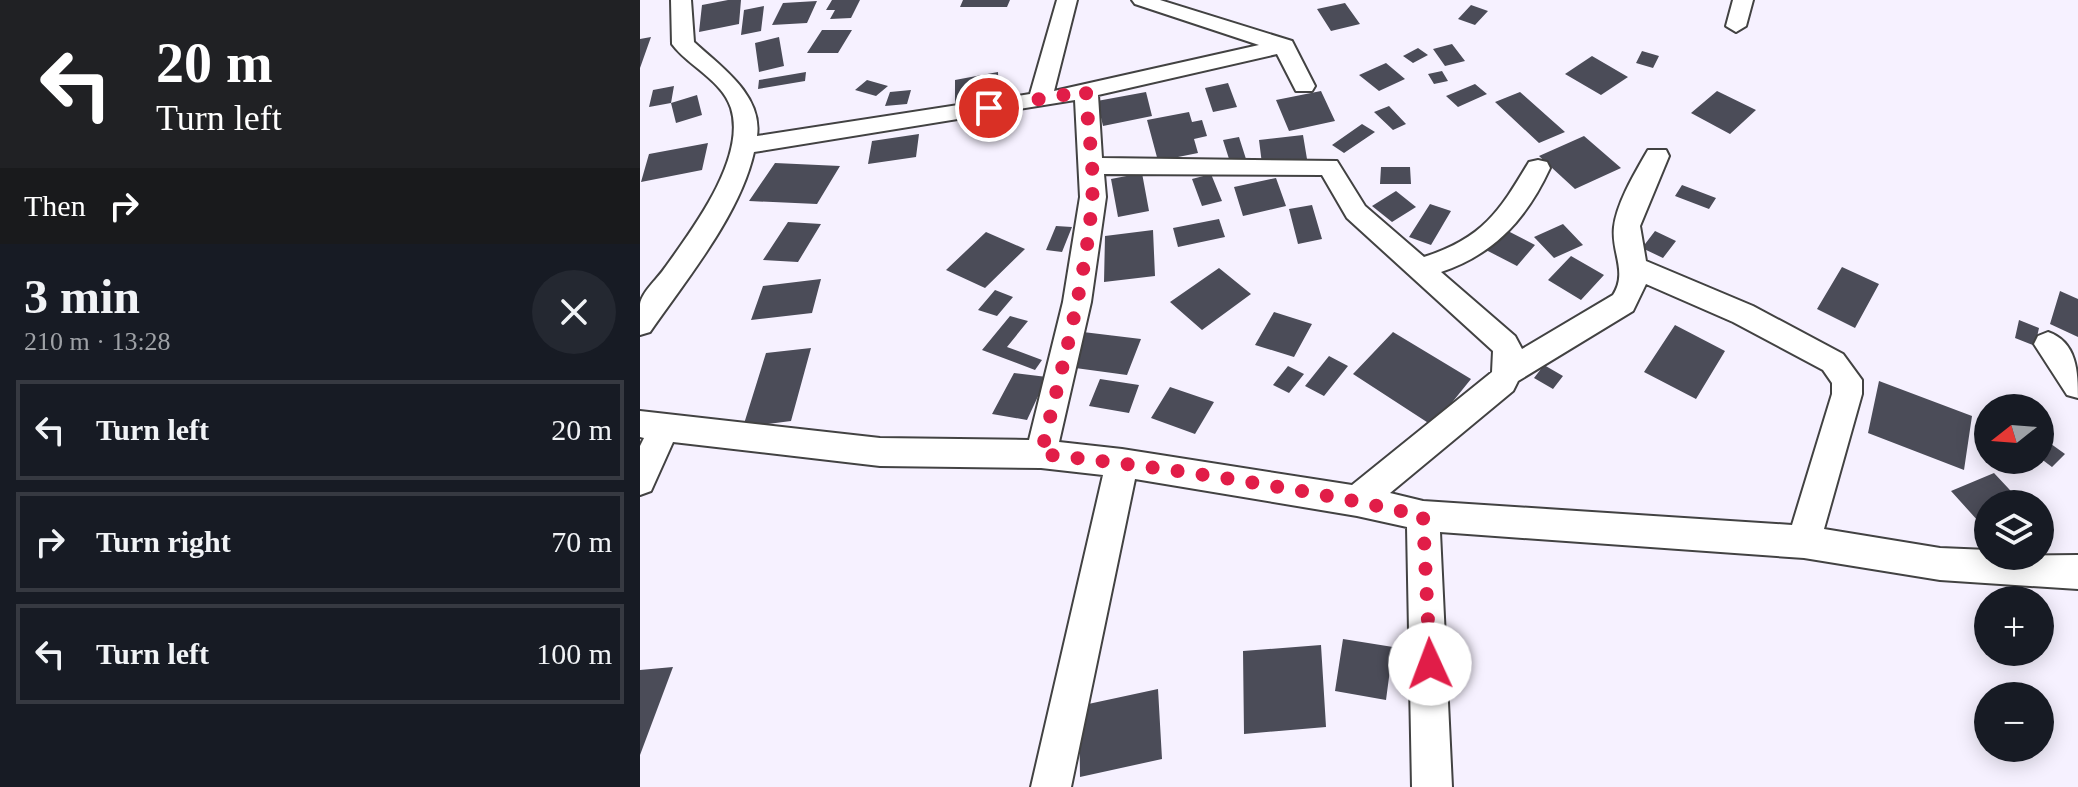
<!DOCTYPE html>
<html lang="en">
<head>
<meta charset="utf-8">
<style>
  :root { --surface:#171b24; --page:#242831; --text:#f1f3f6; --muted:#9ea1a6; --line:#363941 }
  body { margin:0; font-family:"Times New Roman",serif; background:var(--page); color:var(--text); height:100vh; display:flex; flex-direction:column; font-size:30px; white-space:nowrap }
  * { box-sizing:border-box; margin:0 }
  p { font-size:26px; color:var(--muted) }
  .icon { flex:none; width:44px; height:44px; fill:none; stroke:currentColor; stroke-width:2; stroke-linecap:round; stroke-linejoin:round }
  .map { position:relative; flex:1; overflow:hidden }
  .side { display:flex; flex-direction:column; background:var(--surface); width:640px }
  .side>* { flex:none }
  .banner { background:#202124; color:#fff; overflow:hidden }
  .needle { width:52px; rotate:253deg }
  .controls { position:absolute; left:1334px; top:394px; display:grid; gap:16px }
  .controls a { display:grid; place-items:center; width:80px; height:80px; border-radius:50%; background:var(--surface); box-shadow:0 4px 20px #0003; font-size:40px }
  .pin { position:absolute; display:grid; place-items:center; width:68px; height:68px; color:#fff; margin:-34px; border:4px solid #fff; border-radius:50%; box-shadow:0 2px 8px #0007 }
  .me { position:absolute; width:88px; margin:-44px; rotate:358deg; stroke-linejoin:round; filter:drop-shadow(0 0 6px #0008) }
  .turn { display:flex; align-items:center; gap:28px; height:168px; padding:0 24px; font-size:36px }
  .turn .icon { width:104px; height:104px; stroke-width:2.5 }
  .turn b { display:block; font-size:56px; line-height:68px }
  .then { display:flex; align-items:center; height:76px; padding:0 24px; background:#0003; gap:16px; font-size:30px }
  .round { display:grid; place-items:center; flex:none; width:84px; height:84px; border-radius:42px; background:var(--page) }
  .overview { display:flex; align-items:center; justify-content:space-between; height:136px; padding:0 24px }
  h1 { font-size:48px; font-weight:600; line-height:60px }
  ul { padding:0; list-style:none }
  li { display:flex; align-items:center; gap:24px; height:100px; margin:0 16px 12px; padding:0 8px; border:4px solid var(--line); border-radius:0px }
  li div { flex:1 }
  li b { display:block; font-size:30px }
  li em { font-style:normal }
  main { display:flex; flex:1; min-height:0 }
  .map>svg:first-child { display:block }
</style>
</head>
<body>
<main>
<section class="side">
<div class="banner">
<div class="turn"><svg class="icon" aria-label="left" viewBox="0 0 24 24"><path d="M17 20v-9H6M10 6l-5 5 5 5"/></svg><div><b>20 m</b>Turn left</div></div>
<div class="then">Then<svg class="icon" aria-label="right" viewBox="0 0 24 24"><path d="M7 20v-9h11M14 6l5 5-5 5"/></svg></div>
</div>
<div class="overview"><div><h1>3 min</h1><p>210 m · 13:28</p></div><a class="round"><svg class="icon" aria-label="close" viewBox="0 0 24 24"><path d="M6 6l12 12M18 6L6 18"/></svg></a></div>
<ul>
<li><svg class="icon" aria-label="left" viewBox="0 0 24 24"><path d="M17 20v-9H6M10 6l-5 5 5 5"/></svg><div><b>Turn left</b></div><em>20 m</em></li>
<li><svg class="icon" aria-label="right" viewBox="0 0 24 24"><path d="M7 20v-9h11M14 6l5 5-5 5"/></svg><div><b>Turn right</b></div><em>70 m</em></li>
<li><svg class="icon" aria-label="left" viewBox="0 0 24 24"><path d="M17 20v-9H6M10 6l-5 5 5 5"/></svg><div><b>Turn left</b></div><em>100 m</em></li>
</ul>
</section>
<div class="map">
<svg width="1438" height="787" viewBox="0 0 1438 787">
  <rect width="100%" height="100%" fill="#f6f1ff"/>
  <path fill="#4b4c58" d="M 88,0 L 101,0 L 99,24 L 59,32 L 62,5 Z
    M 192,0 L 220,0 L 211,18 L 190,19 L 195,10 L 186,10 Z
    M 323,0 L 370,0 L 367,7 L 320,7 Z
    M 177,1 L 167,23 L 132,25 L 143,3 Z
    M 705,3 L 720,24 L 691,31 L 677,9 Z
    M 831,5 L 848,11 L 835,25 L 818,19 Z
    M 124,6 L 121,31 L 101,35 L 104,10 Z
    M 182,30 L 212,30 L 198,53 L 167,53 Z
    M 11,37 L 0,68 L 0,39 Z
    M 139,37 L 144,66 L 119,72 L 115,43 Z
    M 812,44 L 825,61 L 805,66 L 793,49 Z
    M 778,48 L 788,55 L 773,63 L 763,56 Z
    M 1002,51 L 1019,56 L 1013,68 L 996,63 Z
    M 952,56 L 988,77 L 961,95 L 925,74 Z
    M 746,63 L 765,79 L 739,91 L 719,75 Z
    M 802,71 L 808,81 L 794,84 L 788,74 Z
    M 166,72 L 165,81 L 118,89 L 119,80 Z
    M 358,72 L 359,96 L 315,104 L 315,80 Z
    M 227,80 L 248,86 L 236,96 L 215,90 Z
    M 588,83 L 597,107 L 573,112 L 565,88 Z
    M 835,84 L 847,94 L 818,107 L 806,96 Z
    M 34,86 L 31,103 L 57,95 L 62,115 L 36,123 L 31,103 L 9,107 L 13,90 Z
    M 271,90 L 267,104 L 245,106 L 250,92 Z
    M 681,91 L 695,121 L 649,131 L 636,100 Z
    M 1077,91 L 1116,110 L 1090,134 L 1051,113 Z
    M 506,92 L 512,116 L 463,126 L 457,101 Z
    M 880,92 L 925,132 L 899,143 L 855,102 Z
    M 749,106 L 766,124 L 753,130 L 734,112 Z
    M 549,112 L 552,122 L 562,120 L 567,136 L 554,139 L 558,153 L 518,161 L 507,120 Z
    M 722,124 L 735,132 L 704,153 L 692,145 Z
    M 279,134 L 276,157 L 228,164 L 232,141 Z
    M 663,135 L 667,159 L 622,164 L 619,140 Z
    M 944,136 L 981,168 L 935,189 L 899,156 Z
    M 599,137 L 606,159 L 590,162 L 583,140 Z
    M 68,143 L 62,170 L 1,182 L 9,154 Z
    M 135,163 L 200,166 L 177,204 L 109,201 Z
    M 741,167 L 770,167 L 771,184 L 740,184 Z
    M 502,173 L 509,211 L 478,217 L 471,179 Z
    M 571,174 L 582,201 L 562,206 L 552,179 Z
    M 636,178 L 646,206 L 603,216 L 594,187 Z
    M 1042,185 L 1076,198 L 1069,209 L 1035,196 Z
    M 756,191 L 776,207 L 752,222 L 732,206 Z
    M 790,204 L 811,211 L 791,245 L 769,237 Z
    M 672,205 L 682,239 L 658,244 L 649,209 Z
    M 579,219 L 585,237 L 538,247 L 533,228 Z
    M 148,222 L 181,224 L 158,262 L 123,260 Z
    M 923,224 L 943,245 L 914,258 L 894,237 Z
    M 416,226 L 432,227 L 422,252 L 406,250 Z
    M 864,229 L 895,245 L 877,266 L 846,250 Z
    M 513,230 L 515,276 L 464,282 L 465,236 Z
    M 1015,231 L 1036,241 L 1023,258 L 1002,248 Z
    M 346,232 L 385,249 L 345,288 L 306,270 Z
    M 931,256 L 964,275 L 941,300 L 908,280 Z
    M 1202,267 L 1239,284 L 1215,328 L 1177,309 Z
    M 579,268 L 611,294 L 562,330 L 530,302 Z
    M 181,279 L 172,313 L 111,320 L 123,286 Z
    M 355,290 L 373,297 L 357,316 L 338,310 Z
    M 1420,291 L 1438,299 L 1438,337 L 1410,324 Z
    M 634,312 L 672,324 L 654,357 L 615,345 Z
    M 370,316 L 388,321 L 367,347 L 402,360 L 395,370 L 342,350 Z
    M 1379,320 L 1399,328 L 1395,346 L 1375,338 Z
    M 1035,325 L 1085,351 L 1056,399 L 1004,372 Z
    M 443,332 L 501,339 L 487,375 L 428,367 Z
    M 753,332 L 831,379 L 793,426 L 713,374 Z
    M 171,348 L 151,421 L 103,427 L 126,353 Z
    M 689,356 L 708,366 L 684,396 L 665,386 Z
    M 904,365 L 923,376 L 913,389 L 894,378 Z
    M 648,366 L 664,374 L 649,393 L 633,385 Z
    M 374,373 L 407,377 L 387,420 L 352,414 Z
    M 460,379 L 499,385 L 489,413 L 449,406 Z
    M 1239,381 L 1332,416 L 1324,470 L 1228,433 Z
    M 530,387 L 574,402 L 555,434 L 511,418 Z
    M 1400,436 L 1425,454 L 1412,467 L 1400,458 Z
    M 1354,473 L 1383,504 L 1348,504 L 1348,532 L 1311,491 Z
    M 703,639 L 753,647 L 746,700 L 695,691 Z
    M 681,645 L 686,727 L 604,734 L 603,651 Z
    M 33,667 L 0,755 L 0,670 Z
    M 518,689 L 522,759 L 440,777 L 439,706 Z"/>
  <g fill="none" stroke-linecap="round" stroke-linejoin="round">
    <defs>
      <path id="minor" d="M 31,0 L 51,0 L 54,42 C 80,66 123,95 117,136 L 390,94 L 417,0 L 437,0 L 414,91 L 619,45 L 495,4 L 492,0 L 520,0 L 652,41 L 675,86 L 672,91 L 656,91 L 637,54 L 458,95 L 462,158 L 697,161 L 725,206 L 784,257 C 843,238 859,212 889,162 L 898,160 L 907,162 L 910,168 C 887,218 855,254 801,272 L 875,336 L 882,349 L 973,295 C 988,272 971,252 974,227 C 977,202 996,171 1008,150 L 1026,150 L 1029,156 L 1000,226 L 1006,261 L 1113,306 L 1203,354 L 1222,380 L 1222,394 L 1184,529 L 1300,548 L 1348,550 L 1348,556 L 1438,555 L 1438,589 L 1300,580 L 1164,558 L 800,532 L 812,787 L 772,787 L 767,527 L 717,516 L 495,479 L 431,787 L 391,787 L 463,475 L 401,468 L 240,466 L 33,442 L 11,491 L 0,495 L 0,446 L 4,438 L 0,437 L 0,411 L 240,438 L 389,440 L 423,302 L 440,197 L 435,100 L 114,152 C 100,215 46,280 10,332 L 0,335 C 0,326 0,314 0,304 C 2,292 17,279 24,269 C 52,230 107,158 91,108 C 82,80 48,66 32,44 ZM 464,174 L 682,175 L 707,218 L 853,351 L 852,372 L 712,485 L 482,449 L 419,442 L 451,302 L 466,197 ZM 1006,284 L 1093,322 L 1183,370 L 1192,383 L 1192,394 L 1152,525 L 783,501 L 750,493 L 873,391 L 878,381 L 993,311 Z
        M 1093,0 L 1113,0 L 1106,26 L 1096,32 L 1086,26 Z
        M 1408,332 C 1437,342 1438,372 1438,398 L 1427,395 L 1394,344 L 1398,336 Z"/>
    </defs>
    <use href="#minor" stroke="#424242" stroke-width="4"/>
    <use href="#minor" fill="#fff" fill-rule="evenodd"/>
  </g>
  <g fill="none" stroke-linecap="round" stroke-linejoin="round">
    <path stroke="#e11d48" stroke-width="14" stroke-dasharray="0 25.2" d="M 349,108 L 446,91 C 447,127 455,166 452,201 C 445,287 421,371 401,454 C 529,468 658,487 783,516 L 790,664"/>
  </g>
</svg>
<div class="controls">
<a><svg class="needle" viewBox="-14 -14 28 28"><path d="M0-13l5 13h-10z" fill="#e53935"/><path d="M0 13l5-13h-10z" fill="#9ea1a6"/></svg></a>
<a><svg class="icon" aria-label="layers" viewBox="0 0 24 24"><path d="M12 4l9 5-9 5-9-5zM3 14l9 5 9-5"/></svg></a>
<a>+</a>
<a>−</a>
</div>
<div class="pin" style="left:349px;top:108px;background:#d93025"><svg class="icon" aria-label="arrive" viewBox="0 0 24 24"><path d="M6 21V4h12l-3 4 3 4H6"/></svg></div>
<svg class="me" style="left:790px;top:664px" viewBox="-20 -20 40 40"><circle r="19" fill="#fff"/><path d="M0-13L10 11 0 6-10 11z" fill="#e11d48"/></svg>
</div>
</main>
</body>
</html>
